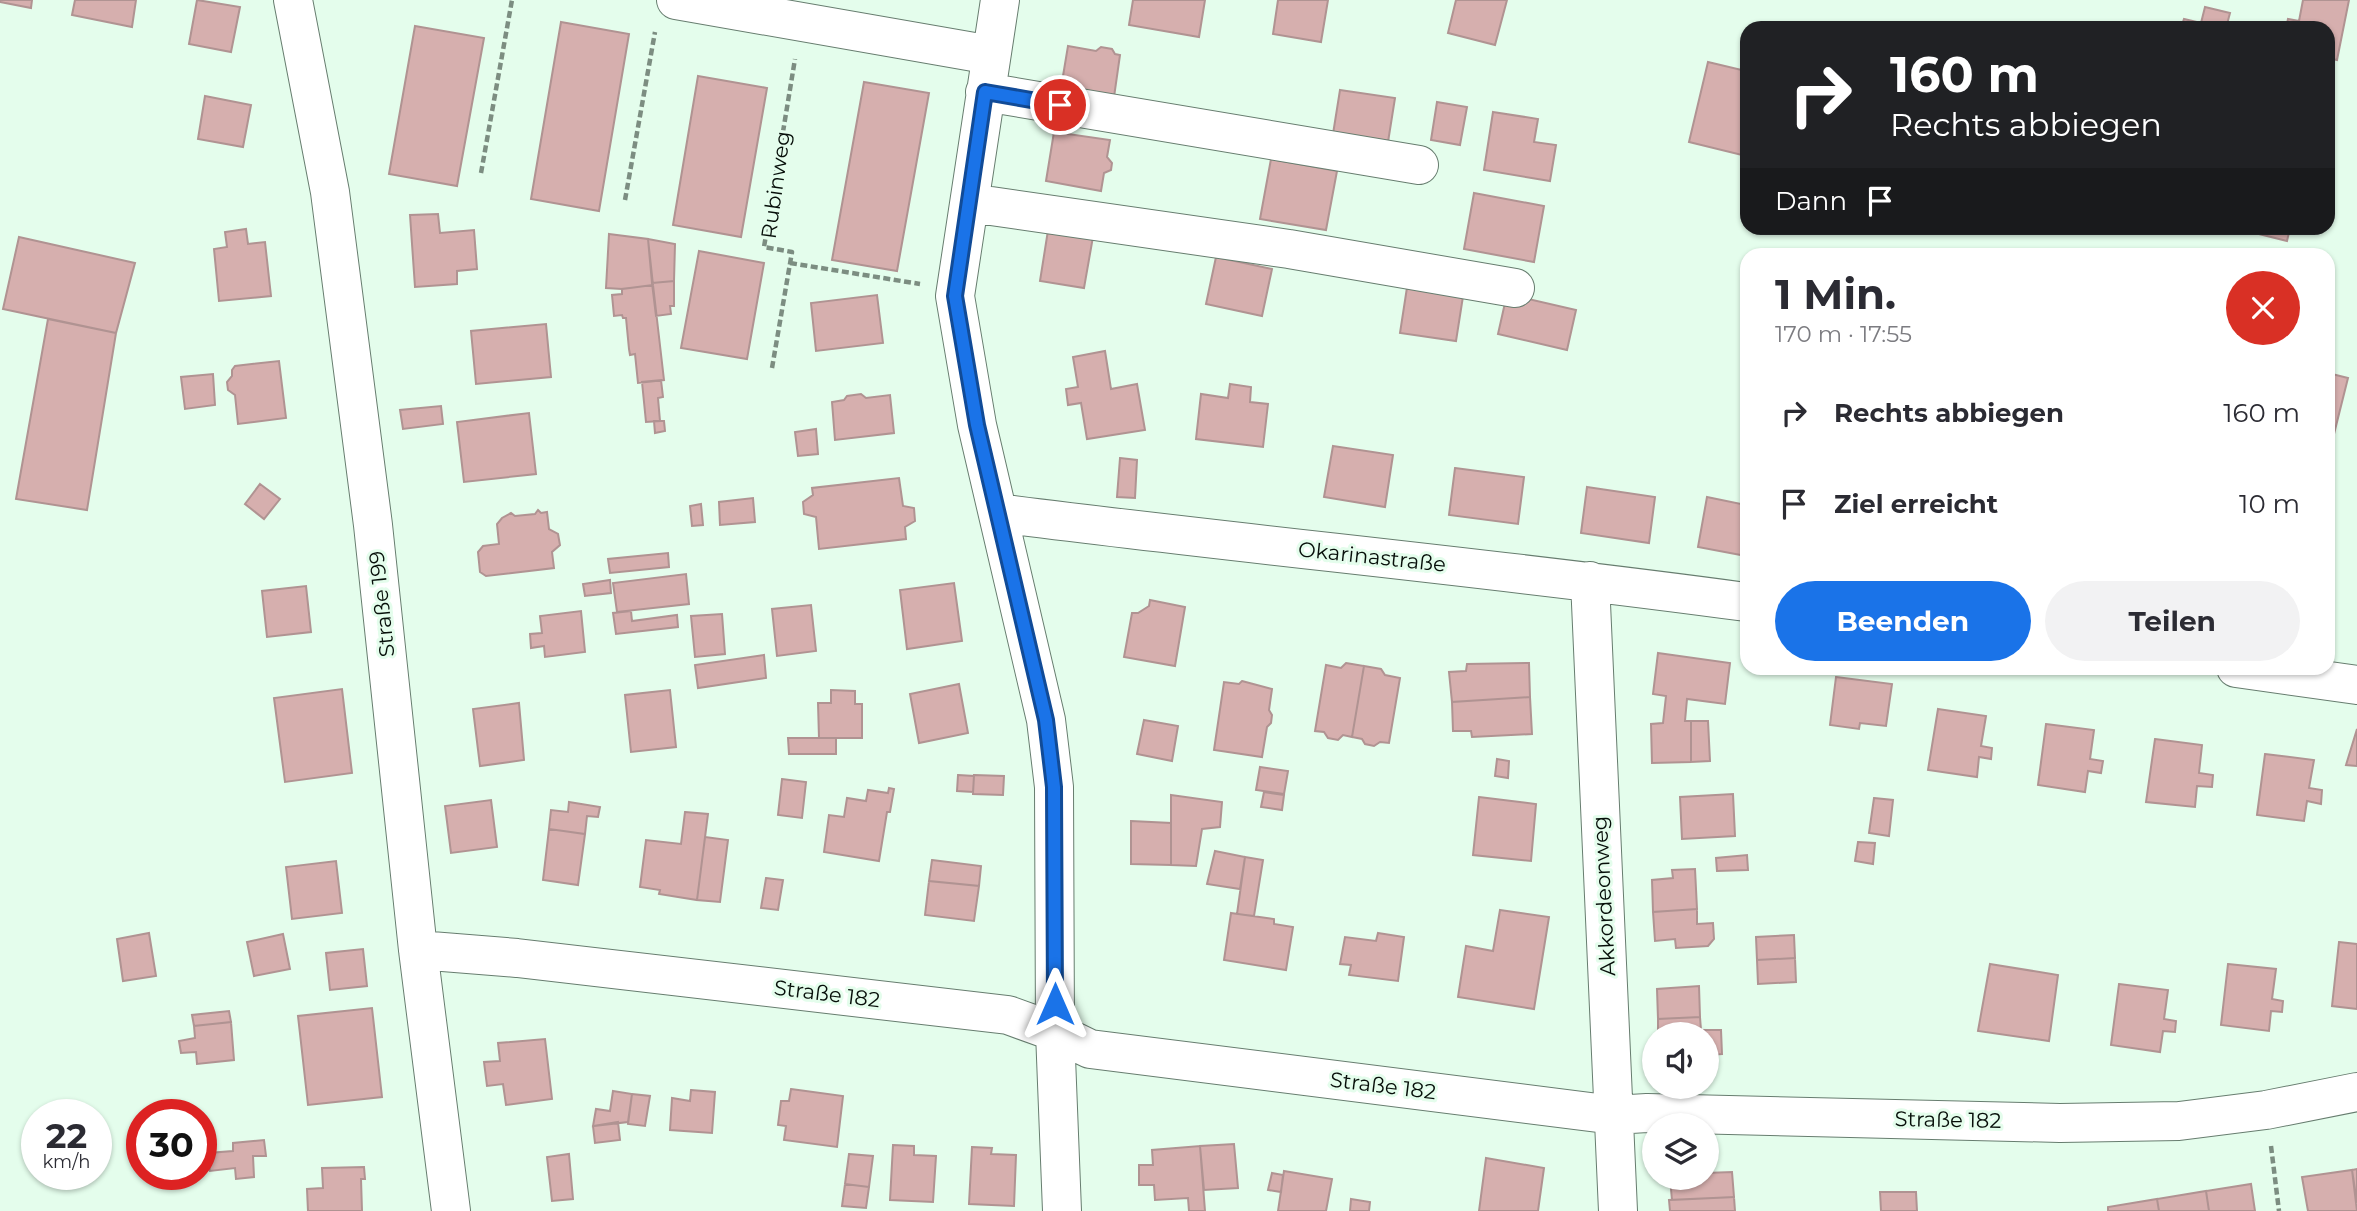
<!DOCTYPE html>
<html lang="de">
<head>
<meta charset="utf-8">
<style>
  :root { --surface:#fff; --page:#f2f2f3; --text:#2b2b33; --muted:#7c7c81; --accent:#1a73e8 }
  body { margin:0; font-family:Montserrat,sans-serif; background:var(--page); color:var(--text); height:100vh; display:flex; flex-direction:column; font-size:26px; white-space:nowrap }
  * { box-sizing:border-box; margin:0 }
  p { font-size:23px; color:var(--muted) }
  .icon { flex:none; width:38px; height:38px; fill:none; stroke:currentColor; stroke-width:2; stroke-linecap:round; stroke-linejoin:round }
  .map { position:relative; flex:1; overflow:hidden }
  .details { position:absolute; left:1740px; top:248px; width:595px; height:427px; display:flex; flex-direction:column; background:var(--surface); border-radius:21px; box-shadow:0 2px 5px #0004 }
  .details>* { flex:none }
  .guide { position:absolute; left:1740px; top:21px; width:595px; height:214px; border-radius:21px; box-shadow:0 2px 5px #0004; background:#202124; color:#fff; overflow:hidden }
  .tools { position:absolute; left:1642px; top:1022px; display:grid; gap:14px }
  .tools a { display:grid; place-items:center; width:77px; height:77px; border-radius:50%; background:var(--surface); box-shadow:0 2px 5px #0004; font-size:35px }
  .speed { position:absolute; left:21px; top:1099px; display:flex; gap:14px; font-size:35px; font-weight:700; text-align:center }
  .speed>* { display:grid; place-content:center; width:91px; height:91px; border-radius:50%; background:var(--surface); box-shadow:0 2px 5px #0004; line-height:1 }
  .speed small { font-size:18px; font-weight:400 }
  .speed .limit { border:10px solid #d22; background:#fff; color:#111 }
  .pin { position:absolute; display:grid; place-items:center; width:60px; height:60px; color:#fff; margin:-30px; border:4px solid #fff; border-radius:50%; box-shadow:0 2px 7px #0007 }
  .me { position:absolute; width:77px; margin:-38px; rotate:0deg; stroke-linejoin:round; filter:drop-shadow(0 0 5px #0008) }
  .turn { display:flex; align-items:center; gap:24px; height:147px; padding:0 35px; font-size:32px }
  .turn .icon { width:91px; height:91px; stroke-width:2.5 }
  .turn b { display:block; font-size:49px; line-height:60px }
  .then { display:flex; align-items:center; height:66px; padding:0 35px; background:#0003; gap:14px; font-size:26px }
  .round { display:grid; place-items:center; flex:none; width:74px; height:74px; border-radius:37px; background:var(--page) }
  .headline { display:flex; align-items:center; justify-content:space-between; height:119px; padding:0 35px }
  h1 { font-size:42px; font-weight:700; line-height:52px }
  .action { display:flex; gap:14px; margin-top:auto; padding:14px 35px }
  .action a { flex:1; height:80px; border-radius:42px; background:var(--accent); color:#fff; font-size:28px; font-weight:700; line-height:80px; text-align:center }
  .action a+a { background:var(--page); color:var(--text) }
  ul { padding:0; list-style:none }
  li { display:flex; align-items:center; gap:21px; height:91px; padding:0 35px }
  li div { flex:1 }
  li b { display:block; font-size:26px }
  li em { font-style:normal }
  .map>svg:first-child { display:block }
</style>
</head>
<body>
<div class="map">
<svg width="2357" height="1211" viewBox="0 0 2357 1211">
  <rect width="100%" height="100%" fill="#e4fdec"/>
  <path fill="#d6afae" stroke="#b09392" stroke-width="2" d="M 0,0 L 32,0 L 31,8 L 0,2 Z
    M 75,0 L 136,0 L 132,27 L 72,15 Z
    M 197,0 L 240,7 L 231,52 L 189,44 Z
    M 1133,0 L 1205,0 L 1199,37 L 1129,25 Z
    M 1278,0 L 1328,0 L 1321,42 L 1273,34 Z
    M 1456,0 L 1507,0 L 1495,45 L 1448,33 Z
    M 2303,0 L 2349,0 L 2337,60 L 2328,58 L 2328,28 L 2286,28 L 2288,19 L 2299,21 Z
    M 2205,7 L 2230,13 L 2226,28 L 2181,28 L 2184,19 L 2201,23 Z
    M 561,22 L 629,34 L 599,211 L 531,199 Z
    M 415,26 L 484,38 L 457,186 L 389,174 Z
    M 1068,46 L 1096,51 L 1101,47 L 1112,49 L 1115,54 L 1120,55 L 1114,97 L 1061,88 Z
    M 1708,62 L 1746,71 L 1746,156 L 1689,142 Z
    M 698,76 L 767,88 L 741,237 L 673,225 Z
    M 864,82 L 929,93 L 897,271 L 832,260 Z
    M 1340,90 L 1395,98 L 1388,142 L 1333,134 Z
    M 205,96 L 251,105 L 243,147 L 198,139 Z
    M 1437,102 L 1467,107 L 1460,145 L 1431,140 Z
    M 1493,112 L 1538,119 L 1534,142 L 1556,145 L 1550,181 L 1484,170 Z
    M 1054,132 L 1110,140 L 1107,157 L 1112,163 L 1111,170 L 1104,173 L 1101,191 L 1046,181 Z
    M 1271,159 L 1337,171 L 1326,230 L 1260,219 Z
    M 1474,193 L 1544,206 L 1534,262 L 1464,249 Z
    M 438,214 L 440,233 L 474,230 L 477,269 L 457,271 L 457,284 L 415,287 L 410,215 Z
    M 1049,224 L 1094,231 L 1084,288 L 1040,281 Z
    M 2244,228 L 2290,228 L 2287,241 L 2243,230 Z
    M 246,229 L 248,244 L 265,242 L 271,296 L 219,301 L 214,249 L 227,247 L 225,232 Z
    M 609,234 L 648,239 L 653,285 L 622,289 L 606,288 Z
    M 19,237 L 135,263 L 116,333 L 3,309 Z
    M 648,239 L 675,244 L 674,281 L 652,283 Z
    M 699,251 L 764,263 L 747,359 L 681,348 Z
    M 1216,257 L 1272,269 L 1262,316 L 1206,304 Z
    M 674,281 L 674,306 L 670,306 L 671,314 L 656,316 L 652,283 Z
    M 1408,281 L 1464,290 L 1456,341 L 1400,333 Z
    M 653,285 L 664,380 L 638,383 L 635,354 L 630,355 L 629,349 L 626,318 L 623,318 L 622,315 L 614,316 L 612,295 L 622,294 L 622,289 Z
    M 1507,294 L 1576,310 L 1567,350 L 1498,334 Z
    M 877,295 L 883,343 L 816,351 L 811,303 Z
    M 48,319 L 116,333 L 87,510 L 16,499 Z
    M 546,324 L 551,377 L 476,384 L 471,331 Z
    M 1105,351 L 1111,389 L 1137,384 L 1145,430 L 1087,439 L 1081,403 L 1068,405 L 1066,389 L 1078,387 L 1073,357 Z
    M 279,361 L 286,418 L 238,424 L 235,395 L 228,390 L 227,382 L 232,376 L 232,370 L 235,366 Z
    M 2328,373 L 2348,378 L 2330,450 L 2328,449 Z
    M 213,374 L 215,405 L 185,409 L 181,377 Z
    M 661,380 L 663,397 L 658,398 L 660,421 L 646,422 L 642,382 Z
    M 1230,384 L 1251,387 L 1250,402 L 1268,404 L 1263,447 L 1196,439 L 1201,394 L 1228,398 Z
    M 861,394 L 866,398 L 890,395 L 894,433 L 835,440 L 832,402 L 844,400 L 847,396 Z
    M 441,406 L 443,424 L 403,429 L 400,410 Z
    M 529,413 L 536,474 L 464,482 L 457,422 Z
    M 654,421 L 664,421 L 665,431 L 655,433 Z
    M 816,429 L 818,454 L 798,456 L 795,432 Z
    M 1333,446 L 1393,455 L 1385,507 L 1324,497 Z
    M 1120,458 L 1137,460 L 1135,498 L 1117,497 Z
    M 1455,468 L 1524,477 L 1518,524 L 1449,515 Z
    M 899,478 L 903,506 L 914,508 L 915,521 L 905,527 L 906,539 L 819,549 L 816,517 L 804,514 L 803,502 L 813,495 L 812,488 Z
    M 260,484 L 280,499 L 264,519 L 245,504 Z
    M 1587,487 L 1655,497 L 1649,543 L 1581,533 Z
    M 1707,497 L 1746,505 L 1746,556 L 1698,547 Z
    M 753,498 L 755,522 L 720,525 L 719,502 Z
    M 701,504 L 703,525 L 692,526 L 690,506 Z
    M 538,510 L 541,513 L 547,512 L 549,529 L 558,534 L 560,545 L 552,552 L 554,568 L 486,576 L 480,572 L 478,552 L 483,546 L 499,544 L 497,524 L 502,518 L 511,513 L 515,516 L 535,514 Z
    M 668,553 L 669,567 L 610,573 L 608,559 Z
    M 686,574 L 689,604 L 617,612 L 613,583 Z
    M 610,580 L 611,593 L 585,596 L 583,584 Z
    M 954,583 L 962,641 L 907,649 L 900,590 Z
    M 306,586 L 311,632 L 267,637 L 262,591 Z
    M 1150,600 L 1185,607 L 1175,666 L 1124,657 L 1132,613 L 1138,613 L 1149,606 Z
    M 811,605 L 816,651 L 777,656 L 772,609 Z
    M 581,611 L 585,652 L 545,657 L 544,646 L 531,648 L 530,634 L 542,633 L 540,616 Z
    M 631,611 L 632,621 L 677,615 L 678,627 L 616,634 L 613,613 Z
    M 722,614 L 725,654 L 695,657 L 691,616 Z
    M 1658,653 L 1730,663 L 1725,704 L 1687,699 L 1685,721 L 1691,721 L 1691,762 L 1652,763 L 1651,724 L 1663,723 L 1666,696 L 1653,694 Z
    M 764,655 L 766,678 L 698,688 L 695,665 Z
    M 1346,663 L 1364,666 L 1352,737 L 1343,735 L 1338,740 L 1328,738 L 1324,732 L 1315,731 L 1326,665 L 1341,668 Z
    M 1529,663 L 1530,697 L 1452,702 L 1449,672 L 1466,671 L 1467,664 Z
    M 1364,666 L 1381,669 L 1385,675 L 1400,678 L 1389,743 L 1380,742 L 1374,746 L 1365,744 L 1362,739 L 1352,737 Z
    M 1836,677 L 1892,684 L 1886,726 L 1860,723 L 1859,729 L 1830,725 Z
    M 1242,681 L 1272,689 L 1269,710 L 1272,715 L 1271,723 L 1267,727 L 1262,757 L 1214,750 L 1224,682 L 1239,684 Z
    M 959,684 L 968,733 L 919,743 L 910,694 Z
    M 342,689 L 352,773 L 285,782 L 274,698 Z
    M 670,690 L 676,747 L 631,752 L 625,695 Z
    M 831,690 L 855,691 L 855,704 L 862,704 L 862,738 L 819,738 L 818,703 L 831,703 Z
    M 1530,697 L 1532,734 L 1472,737 L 1471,731 L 1453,731 L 1452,702 Z
    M 519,703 L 524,760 L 480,766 L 473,709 Z
    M 1938,709 L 1986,716 L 1981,746 L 1992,748 L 1991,759 L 1979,757 L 1977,777 L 1928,770 Z
    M 1144,720 L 1178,726 L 1172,761 L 1137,754 Z
    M 1691,721 L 1708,721 L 1710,761 L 1691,762 Z
    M 2046,724 L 2094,730 L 2090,759 L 2103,761 L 2101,773 L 2088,771 L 2085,792 L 2038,785 Z
    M 2357,729 L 2357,766 L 2346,765 Z
    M 788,738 L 836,738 L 836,754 L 789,754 Z
    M 2155,739 L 2202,745 L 2199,773 L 2213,775 L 2212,787 L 2197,786 L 2195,807 L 2146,802 Z
    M 2265,754 L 2314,760 L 2309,788 L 2322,790 L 2321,804 L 2307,801 L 2304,821 L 2257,815 Z
    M 1497,759 L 1509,761 L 1508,778 L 1495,776 Z
    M 1260,767 L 1288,771 L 1284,794 L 1256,790 Z
    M 958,775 L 974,776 L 973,792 L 957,791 Z
    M 974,775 L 1004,776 L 1003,795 L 973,794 Z
    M 782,779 L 806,782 L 802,818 L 778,815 Z
    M 889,788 L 894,789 L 890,812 L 887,812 L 879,861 L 824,852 L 829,815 L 844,817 L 847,798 L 866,801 L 868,790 L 888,793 Z
    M 1264,792 L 1284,795 L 1282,810 L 1261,807 Z
    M 1733,794 L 1735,836 L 1682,839 L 1680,797 Z
    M 1171,795 L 1222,802 L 1220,827 L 1202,829 L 1196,866 L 1171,865 Z
    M 1479,797 L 1536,804 L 1531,861 L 1473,855 Z
    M 1874,798 L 1893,800 L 1889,836 L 1869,833 Z
    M 491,800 L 497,847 L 451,853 L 445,806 Z
    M 569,802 L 600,807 L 598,817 L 587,816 L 585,834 L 549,829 L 551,810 L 568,812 Z
    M 685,812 L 708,814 L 697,900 L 659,894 L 660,890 L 640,887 L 646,840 L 681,844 Z
    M 1131,821 L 1171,823 L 1171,865 L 1131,864 Z
    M 549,829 L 585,834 L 578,885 L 543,880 Z
    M 705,837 L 728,840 L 720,902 L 697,900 Z
    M 1858,842 L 1875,843 L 1873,864 L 1855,861 Z
    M 1215,851 L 1245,857 L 1240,889 L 1207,884 Z
    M 1747,855 L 1748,870 L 1717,871 L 1716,858 Z
    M 1245,857 L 1263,860 L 1254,916 L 1237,914 Z
    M 932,860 L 981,866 L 979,886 L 929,881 Z
    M 336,861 L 342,913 L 292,919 L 286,867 Z
    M 1695,869 L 1697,909 L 1653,912 L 1652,880 L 1673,878 L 1672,870 Z
    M 766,878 L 783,880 L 778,910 L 761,908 Z
    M 929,881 L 979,886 L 974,921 L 925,915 Z
    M 1697,909 L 1697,924 L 1713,923 L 1714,939 L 1708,946 L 1676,948 L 1675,939 L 1655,941 L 1653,912 Z
    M 1500,910 L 1549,917 L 1534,1009 L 1458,997 L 1466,946 L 1493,951 Z
    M 1231,913 L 1274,919 L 1274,924 L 1293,927 L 1286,970 L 1224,960 Z
    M 149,933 L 156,976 L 123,981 L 117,939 Z
    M 1378,933 L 1404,937 L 1398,981 L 1349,975 L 1351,965 L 1340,964 L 1345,937 L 1376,941 Z
    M 283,934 L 290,969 L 254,976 L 247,942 Z
    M 1794,935 L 1795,958 L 1757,960 L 1756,937 Z
    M 2339,942 L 2357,944 L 2357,1009 L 2332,1006 Z
    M 363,949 L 367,986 L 330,990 L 326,953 Z
    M 1795,958 L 1796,982 L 1758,984 L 1757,960 Z
    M 1990,964 L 2058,975 L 2049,1041 L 1978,1031 Z
    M 2228,964 L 2276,969 L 2272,999 L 2283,1001 L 2282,1012 L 2271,1011 L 2269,1031 L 2221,1025 Z
    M 2119,984 L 2168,990 L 2164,1019 L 2176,1021 L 2175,1032 L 2163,1031 L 2160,1052 L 2111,1045 Z
    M 1699,986 L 1700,1017 L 1658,1019 L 1657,989 Z
    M 372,1008 L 382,1097 L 308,1105 L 298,1016 Z
    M 229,1011 L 231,1022 L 194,1026 L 192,1015 Z
    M 1700,1017 L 1701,1030 L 1721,1030 L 1722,1054 L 1706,1055 L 1706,1034 L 1658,1034 L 1658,1019 Z
    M 231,1022 L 234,1060 L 197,1064 L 196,1052 L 181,1053 L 179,1041 L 195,1038 L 194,1026 Z
    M 545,1039 L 552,1099 L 506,1105 L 503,1084 L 487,1086 L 484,1062 L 500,1061 L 498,1043 Z
    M 791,1089 L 843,1096 L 837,1147 L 784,1140 L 786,1126 L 778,1125 L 781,1101 L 789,1101 Z
    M 691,1090 L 715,1092 L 712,1133 L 670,1130 L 672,1098 L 690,1101 Z
    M 613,1091 L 632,1094 L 628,1122 L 593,1126 L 596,1109 L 610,1111 Z
    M 632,1094 L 650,1096 L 645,1126 L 628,1124 Z
    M 618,1122 L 620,1140 L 595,1143 L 593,1126 Z
    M 264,1140 L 266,1156 L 253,1156 L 254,1177 L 236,1179 L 235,1168 L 210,1171 L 208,1153 L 233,1151 L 233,1143 Z
    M 1234,1144 L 1238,1188 L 1204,1190 L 1200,1146 Z
    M 893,1145 L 914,1146 L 914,1155 L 936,1156 L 933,1202 L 890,1200 Z
    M 1200,1146 L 1205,1211 L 1189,1211 L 1188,1198 L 1155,1200 L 1154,1185 L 1139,1185 L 1139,1165 L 1153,1165 L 1152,1150 Z
    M 972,1147 L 992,1148 L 991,1154 L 1016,1155 L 1014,1206 L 969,1204 Z
    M 569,1154 L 573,1199 L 552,1201 L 547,1157 Z
    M 849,1154 L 873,1156 L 869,1187 L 845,1184 Z
    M 1486,1158 L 1544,1168 L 1538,1211 L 1479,1211 Z
    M 364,1167 L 365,1179 L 361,1179 L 362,1211 L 308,1211 L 307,1189 L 323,1188 L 322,1168 Z
    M 2357,1169 L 2357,1203 L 2352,1170 Z
    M 2352,1170 L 2357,1211 L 2308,1211 L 2302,1177 Z
    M 1284,1171 L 1332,1179 L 1326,1211 L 1278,1211 Z
    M 1732,1172 L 1734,1197 L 1672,1200 L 1670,1178 L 1706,1178 L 1706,1173 Z
    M 1272,1173 L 1283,1175 L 1281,1192 L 1268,1190 Z
    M 845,1184 L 869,1187 L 866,1208 L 842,1206 Z
    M 2251,1184 L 2255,1211 L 2209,1211 L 2206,1191 Z
    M 2206,1191 L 2209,1211 L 2159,1211 L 2157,1199 Z
    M 1880,1192 L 1916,1192 L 1917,1211 L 1881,1211 Z
    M 1734,1197 L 1735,1211 L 1670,1211 L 1669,1200 Z
    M 1351,1199 L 1370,1202 L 1369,1211 L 1350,1211 Z
    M 2157,1199 L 2159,1211 L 2108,1211 L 2108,1207 Z"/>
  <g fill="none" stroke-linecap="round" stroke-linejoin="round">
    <defs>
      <path id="minor" d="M 293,0 L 330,192 L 373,525 L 418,950 L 451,1211
        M 676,0 L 991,55
        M 1000,0 L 955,296 L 977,425 L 1046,720 L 1054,787 L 1055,1032 L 1062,1211
        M 985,92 L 1419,165
        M 969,206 L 991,206 L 1289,249 L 1515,288
        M 998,513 C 1247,545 1497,568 1746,602
        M 1590,581 L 1618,1211
        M 2236,668 L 2357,685
        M 418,950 L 517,958 L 1008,1015 L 1055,1032 L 1090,1049 L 1614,1115 L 1647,1113 L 2060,1123 L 2179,1121 L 2266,1110 L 2357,1092"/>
    </defs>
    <use href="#minor" stroke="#677d6f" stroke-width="40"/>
    <path stroke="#7c8d81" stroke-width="4.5" stroke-dasharray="7 3.5" stroke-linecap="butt" d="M 481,173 L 512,0
      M 625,200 L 655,32
      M 790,263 L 920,284
      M 772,368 L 792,252 L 764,247 L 795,59
      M 2271,1146 L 2279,1211"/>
    <use href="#minor" stroke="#fff" stroke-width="38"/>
  </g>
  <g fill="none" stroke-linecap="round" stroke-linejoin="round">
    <defs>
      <path id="route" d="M 1055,1004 L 1054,787 L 1046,720 L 977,425 L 955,296 L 985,92 L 1060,105"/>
    </defs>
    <use href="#route" stroke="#114b97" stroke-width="18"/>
    <use href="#route" stroke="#1a73e8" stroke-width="12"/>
  </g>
  <g text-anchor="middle" stroke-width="6" stroke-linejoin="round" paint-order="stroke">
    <g font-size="21" fill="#060e09" stroke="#e4fdec">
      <text transform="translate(776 185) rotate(-82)" y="7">Rubinweg</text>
      <text transform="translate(1372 557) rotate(6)" y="7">Okarinastraße</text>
      <text transform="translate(382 604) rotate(-96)" y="7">Straße 199</text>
      <text transform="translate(1604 896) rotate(-93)" y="7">Akkordeonweg</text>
      <text transform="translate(827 994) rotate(7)" y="7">Straße 182</text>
      <text transform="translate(1383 1086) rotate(7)" y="7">Straße 182</text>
      <text transform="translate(1948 1120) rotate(1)" y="7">Straße 182</text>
    </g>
  </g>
</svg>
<div class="tools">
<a><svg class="icon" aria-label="sound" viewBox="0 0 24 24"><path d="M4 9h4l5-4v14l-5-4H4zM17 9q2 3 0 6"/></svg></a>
<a><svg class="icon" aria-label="layers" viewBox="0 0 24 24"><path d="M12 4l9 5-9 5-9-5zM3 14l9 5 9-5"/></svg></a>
</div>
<div class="speed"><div>22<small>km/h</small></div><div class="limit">30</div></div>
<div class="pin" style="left:1060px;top:105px;background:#d93025"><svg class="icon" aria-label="arrive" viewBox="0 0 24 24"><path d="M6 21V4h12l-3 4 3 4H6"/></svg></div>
<svg class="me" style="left:1055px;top:1004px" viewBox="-20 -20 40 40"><path d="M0-17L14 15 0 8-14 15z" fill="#1a73e8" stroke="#fff" stroke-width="4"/></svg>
<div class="guide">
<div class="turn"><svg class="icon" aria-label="right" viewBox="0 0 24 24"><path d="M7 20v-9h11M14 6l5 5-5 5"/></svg><div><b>160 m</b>Rechts abbiegen</div></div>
<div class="then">Dann<svg class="icon" aria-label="arrive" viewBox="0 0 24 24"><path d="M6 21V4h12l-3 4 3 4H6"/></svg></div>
</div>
<section class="details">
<div class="headline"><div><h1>1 Min.</h1><p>170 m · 17:55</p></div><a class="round" style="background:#d93025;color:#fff"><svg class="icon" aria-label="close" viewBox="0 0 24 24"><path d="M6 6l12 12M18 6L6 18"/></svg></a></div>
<ul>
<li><svg class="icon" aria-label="right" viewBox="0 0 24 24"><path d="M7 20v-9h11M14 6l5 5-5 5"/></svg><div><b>Rechts abbiegen</b></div><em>160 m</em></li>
<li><svg class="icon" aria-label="arrive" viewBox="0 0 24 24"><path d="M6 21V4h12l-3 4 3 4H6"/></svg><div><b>Ziel erreicht</b></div><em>10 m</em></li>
</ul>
<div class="action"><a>Beenden</a><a>Teilen</a></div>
</section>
</div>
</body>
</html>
